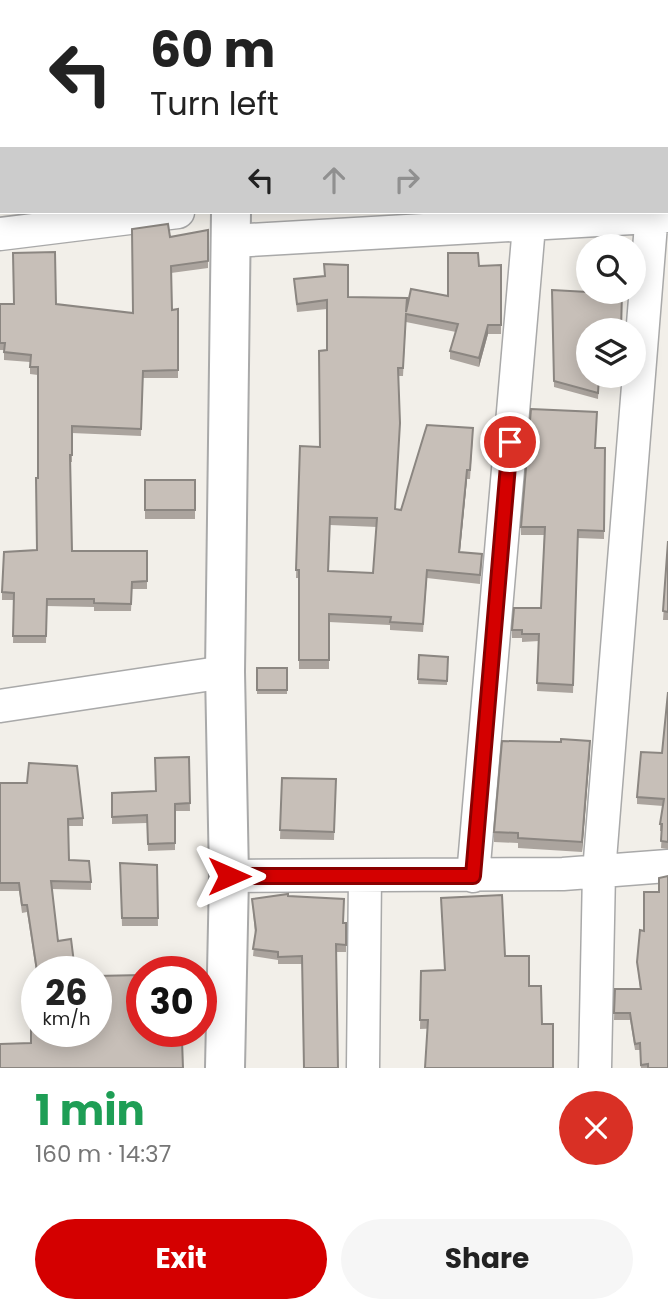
<!DOCTYPE html>
<html lang="en">
<head>
<meta charset="utf-8">
<style>
  :root { --surface:#fff; --page:#f6f6f6; --text:#222; --muted:#767676; --accent:#d40000 }
  body { margin:0; font-family:Poppins,sans-serif; background:var(--page); color:var(--text); height:100vh; display:flex; flex-direction:column; font-size:26px; white-space:nowrap }
  * { box-sizing:border-box; margin:0 }
  p { font-size:23px; color:var(--muted) }
  .icon { flex:none; width:38px; height:38px; fill:none; stroke:currentColor; stroke-width:2; stroke-linecap:round; stroke-linejoin:round }
  .map { position:relative; height:1068px; overflow:hidden }
  .side { display:flex; flex-direction:column; background:var(--surface); flex:1 }
  .side>* { flex:none }
  .hud { position:absolute; left:0px; top:0px; width:668px; height:214px; box-shadow:0 4px 18px #0003; background:#fff; color:var(--text); overflow:hidden }
  .buttons { position:absolute; left:576px; top:234px; display:grid; gap:14px }
  .buttons a { display:grid; place-items:center; width:70px; height:70px; border-radius:50%; background:var(--surface); box-shadow:0 4px 18px #0003; font-size:35px }
  .speed { position:absolute; left:21px; top:956px; display:flex; gap:14px; font-size:35px; font-weight:700; text-align:center }
  .speed>* { display:grid; place-content:center; width:91px; height:91px; border-radius:50%; background:var(--surface); box-shadow:0 4px 18px #0003; line-height:1 }
  .speed small { font-size:18px; font-weight:400 }
  .speed .limit { border:10px solid #d22; background:#fff; color:#111 }
  .pin { position:absolute; display:grid; place-items:center; width:60px; height:60px; color:#fff; margin:-30px; border:4px solid #fff; border-radius:50%; box-shadow:0 2px 7px #0007 }
  .me { position:absolute; width:77px; margin:-38px; rotate:90deg; stroke-linejoin:round; filter:drop-shadow(0 0 5px #0008) }
  .turn { display:flex; align-items:center; gap:24px; height:147px; padding:0 35px; font-size:32px }
  .turn .icon { width:91px; height:91px; stroke-width:2.5 }
  .turn b { display:block; font-size:49px; line-height:60px }
  .lanes { display:flex; align-items:center; height:66px; padding:0 35px; background:#0003; justify-content:center; gap:35px; direction:ltr }
  .lanes .off { opacity:.35 }
  .round { display:grid; place-items:center; flex:none; width:74px; height:74px; border-radius:37px; background:var(--page) }
  .head { display:flex; align-items:center; justify-content:space-between; height:119px; padding:0 35px }
  h1 { font-size:42px; font-weight:700; line-height:52px; color:#1e9e55 }
  .cta { display:flex; gap:14px; margin-top:auto; padding:14px 35px }
  .cta a { flex:1; height:80px; border-radius:42px; background:var(--accent); color:#fff; font-size:28px; font-weight:700; line-height:80px; text-align:center }
  .cta a+a { background:var(--page); color:var(--text) }
  .map>svg:first-child { display:block }
</style>
</head>
<body>
<div class="map">
<svg width="668" height="1068" viewBox="0 0 668 1068">
  <rect width="100%" height="100%" fill="#f2efe9"/>
  <g fill="none" stroke-linecap="round" stroke-linejoin="round">
    <defs>
      <path id="minor" d="M 609,2 L 628,0
        M 664,2 L 664,0
        M 0,234 L 178,212
        M 232,241 L 668,216
        M 0,706 L 225,672
        M 229,876 L 563,874 L 668,866
        M 473,876 L 529,226
        M 363,1068 L 365,876
        M 595,1068 L 599,872 L 652,212"/>
      <path id="tertiary" d="M 222,0 L 222,2
        M 225,1068 L 229,876 L 225,672 L 231,212"/>
    </defs>
    <use href="#minor" stroke="#a9a9a9" stroke-width="35"/>
    <use href="#tertiary" stroke="#a9a9a9" stroke-width="42"/>
    <use href="#minor" stroke="#fff" stroke-width="32"/>
    <use href="#tertiary" stroke="#fff" stroke-width="38"/>
  </g>
  <path fill="#aba49e" fill-rule="evenodd" d="M 0,144 L 2,144 L 2,212 L 27,212 L 0,212 Z
    M 208,230 L 208,268 L 171,273 L 172,310 L 178,309 L 178,378 L 143,378 L 141,436 L 72,433 L 72,462 L 70,462 L 72,551 L 147,551 L 147,589 L 132,589 L 131,611 L 94,611 L 94,607 L 47,606 L 46,643 L 13,643 L 14,600 L 2,600 L 2,592 L 37,550 L 38,375 L 30,374 L 30,362 L 4,360 L 4,350 L 0,350 L 0,304 L 56,304 L 133,313 L 170,237 Z
    M 501,265 L 501,334 L 488,334 L 479,367 L 450,359 L 450,351 L 456,332 L 406,322 L 403,376 L 398,376 L 395,509 L 401,510 L 473,436 L 470,479 L 467,479 L 460,552 L 482,563 L 480,584 L 427,578 L 423,632 L 390,630 L 390,625 L 329,622 L 329,669 L 299,669 L 299,578 L 296,578 L 300,446 L 320,447 L 327,350 L 327,309 L 297,312 L 294,279 L 348,297 L 407,309 L 448,296 L 479,266 ZM 330,525 L 377,527 L 373,573 L 329,571 Z
    M 552,290 L 588,331 L 599,376 L 598,399 L 554,387 Z
    M 595,448 L 605,448 L 604,539 L 578,538 L 573,693 L 537,691 L 539,641 L 522,642 L 522,638 L 512,638 L 512,630 L 541,608 L 544,535 L 521,535 L 521,527 Z
    M 145,480 L 195,480 L 195,519 L 145,519 Z
    M 668,541 L 668,620 L 663,620 Z
    M 419,655 L 448,657 L 447,685 L 418,684 Z
    M 257,668 L 287,668 L 287,694 L 257,694 Z
    M 668,692 L 668,849 L 661,848 L 662,831 L 660,831 L 660,824 L 663,806 L 637,804 L 637,797 L 662,753 Z
    M 590,751 L 582,852 L 518,848 L 518,843 L 494,842 L 494,832 Z
    M 189,757 L 190,811 L 175,811 L 175,850 L 148,851 L 147,823 L 112,824 L 112,793 L 156,791 Z
    M 282,778 L 336,779 L 334,840 L 280,839 Z
    M 0,783 L 83,818 L 83,826 L 68,826 L 69,860 L 91,882 L 91,890 L 52,889 L 37,971 L 37,977 L 27,912 L 22,913 L 19,891 L 0,891 Z
    M 120,863 L 157,865 L 158,926 L 122,926 Z
    M 659,892 L 668,1068 L 641,1068 L 640,1050 L 635,1050 L 630,1020 L 614,1020 L 615,989 L 640,989 L 637,962 L 644,931 Z
    M 288,896 L 344,923 L 346,923 L 346,952 L 336,952 L 302,964 L 278,964 L 278,960 L 253,956 L 255,934 L 252,899 Z
    M 505,956 L 529,986 L 542,1024 L 420,1029 L 421,971 L 445,970 Z"/>
  <path fill="#8b8681" d="M 488,325 L 488,334 L 479,367 L 479,358 Z
    M 467,470 L 467,479 L 459,560 L 459,552 Z
    M 590,741 L 590,751 L 582,852 L 582,842 Z"/>
  <path fill="#c7bfb8" stroke="#8b8681" stroke-width="2" fill-rule="evenodd" d="M 177,0 L 199,0 L 200,2 L 177,2 Z
    M 0,144 L 2,144 L 2,204 L 0,204 Z
    M 168,224 L 170,237 L 208,230 L 208,261 L 171,266 L 172,310 L 178,309 L 178,370 L 143,371 L 141,429 L 72,426 L 72,455 L 70,455 L 72,551 L 147,551 L 147,581 L 132,582 L 131,604 L 94,603 L 94,599 L 47,599 L 46,636 L 13,636 L 14,593 L 2,592 L 4,552 L 37,550 L 36,478 L 38,478 L 38,367 L 30,367 L 31,355 L 4,352 L 5,343 L 0,343 L 0,304 L 14,304 L 13,253 L 55,252 L 56,304 L 133,313 L 132,229 Z
    M 448,253 L 478,253 L 479,266 L 501,265 L 501,325 L 488,325 L 479,358 L 450,351 L 458,324 L 406,314 L 403,368 L 398,368 L 400,423 L 395,509 L 401,510 L 427,425 L 473,428 L 470,470 L 467,470 L 459,552 L 482,554 L 480,575 L 427,570 L 423,624 L 390,622 L 391,617 L 329,614 L 329,660 L 299,660 L 299,570 L 296,570 L 300,446 L 320,447 L 319,351 L 327,350 L 327,300 L 297,304 L 294,279 L 325,276 L 324,264 L 348,265 L 348,297 L 407,298 L 406,312 L 411,289 L 448,296 ZM 330,517 L 377,518 L 373,573 L 328,571 Z
    M 552,290 L 588,292 L 622,292 L 621,331 L 588,331 L 588,376 L 599,376 L 598,393 L 554,381 Z
    M 531,409 L 597,412 L 595,448 L 605,448 L 604,531 L 578,530 L 573,685 L 537,683 L 539,634 L 522,634 L 522,630 L 512,630 L 514,608 L 541,608 L 545,527 L 521,527 Z
    M 145,480 L 195,480 L 195,510 L 145,510 Z
    M 668,541 L 668,612 L 663,611 Z
    M 419,655 L 448,657 L 447,681 L 418,679 Z
    M 257,668 L 287,668 L 287,690 L 257,690 Z
    M 668,692 L 668,842 L 661,841 L 662,824 L 660,824 L 664,799 L 637,797 L 641,752 L 662,753 Z
    M 561,739 L 590,741 L 582,842 L 518,838 L 518,833 L 494,832 L 502,741 L 561,742 Z
    M 189,757 L 190,803 L 175,804 L 175,843 L 148,844 L 147,815 L 112,817 L 112,793 L 156,791 L 155,758 Z
    M 29,763 L 77,766 L 83,818 L 68,819 L 69,860 L 89,861 L 91,882 L 51,881 L 58,941 L 71,939 L 75,971 L 37,971 L 27,905 L 22,905 L 19,883 L 0,883 L 0,783 L 27,783 Z
    M 282,778 L 336,779 L 334,832 L 280,830 Z
    M 120,863 L 157,865 L 158,918 L 122,918 Z
    M 668,876 L 668,1068 L 648,1068 L 648,1064 L 641,1065 L 640,1043 L 635,1044 L 630,1013 L 614,1013 L 615,989 L 641,989 L 637,962 L 640,930 L 644,931 L 644,892 L 659,892 L 659,878 Z
    M 288,894 L 288,896 L 344,899 L 343,923 L 346,923 L 346,945 L 336,944 L 338,1068 L 304,1068 L 302,956 L 278,957 L 278,952 L 253,949 L 256,930 L 252,899 Z
    M 502,895 L 505,956 L 529,956 L 529,986 L 541,986 L 542,1024 L 553,1024 L 553,1068 L 425,1068 L 428,1020 L 420,1020 L 421,971 L 445,970 L 441,898 Z
    M 142,975 L 142,1031 L 178,1031 L 179,1040 L 182,1040 L 183,1068 L 0,1068 L 0,1044 L 31,1043 L 31,1004 L 37,1004 L 37,1031 L 96,1031 L 96,976 Z"/>
  <g fill="none" stroke-linecap="round" stroke-linejoin="round">
    <defs>
      <path id="route" d="M 229,876 L 473,876 L 510,442"/>
    </defs>
    <use href="#route" stroke="#8a0000" stroke-width="18"/>
    <use href="#route" stroke="#d40000" stroke-width="12"/>
  </g>
</svg>
<div class="buttons">
<a><svg class="icon" aria-label="search" viewBox="0 0 24 24"><circle cx="10" cy="10" r="6"/><path d="M15 15l6 6"/></svg></a>
<a><svg class="icon" aria-label="layers" viewBox="0 0 24 24"><path d="M12 4l9 5-9 5-9-5zM3 14l9 5 9-5"/></svg></a>
</div>
<div class="speed"><div>26<small>km/h</small></div><div class="limit">30</div></div>
<div class="pin" style="left:510px;top:442px;background:#d93025"><svg class="icon" aria-label="arrive" viewBox="0 0 24 24"><path d="M6 21V4h12l-3 4 3 4H6"/></svg></div>
<svg class="me" style="left:229px;top:876px" viewBox="-20 -20 40 40"><path d="M0-17L14 15 0 8-14 15z" fill="#d40000" stroke="#fff" stroke-width="4"/></svg>
<div class="hud">
<div class="turn"><svg class="icon" aria-label="left" viewBox="0 0 24 24"><path d="M17 20v-9H6M10 6l-5 5 5 5"/></svg><div><b>60 m</b>Turn left</div></div>
<div class="lanes"><svg class="icon" aria-label="left" viewBox="0 0 24 24"><path d="M17 20v-9H6M10 6l-5 5 5 5"/></svg><svg class="icon off" aria-label="ahead" viewBox="0 0 24 24"><path d="M12 20V5M6 11l6-6 6 6"/></svg><svg class="icon off" aria-label="right" viewBox="0 0 24 24"><path d="M7 20v-9h11M14 6l5 5-5 5"/></svg></div>
</div>
</div>
<section class="side">
<div class="head"><div><h1>1 min</h1><p>160 m · 14:37</p></div><a class="round" style="background:#d93025;color:#fff"><svg class="icon" aria-label="close" viewBox="0 0 24 24"><path d="M6 6l12 12M18 6L6 18"/></svg></a></div>
<div class="cta"><a>Exit</a><a>Share</a></div>
</section>
</body>
</html>
